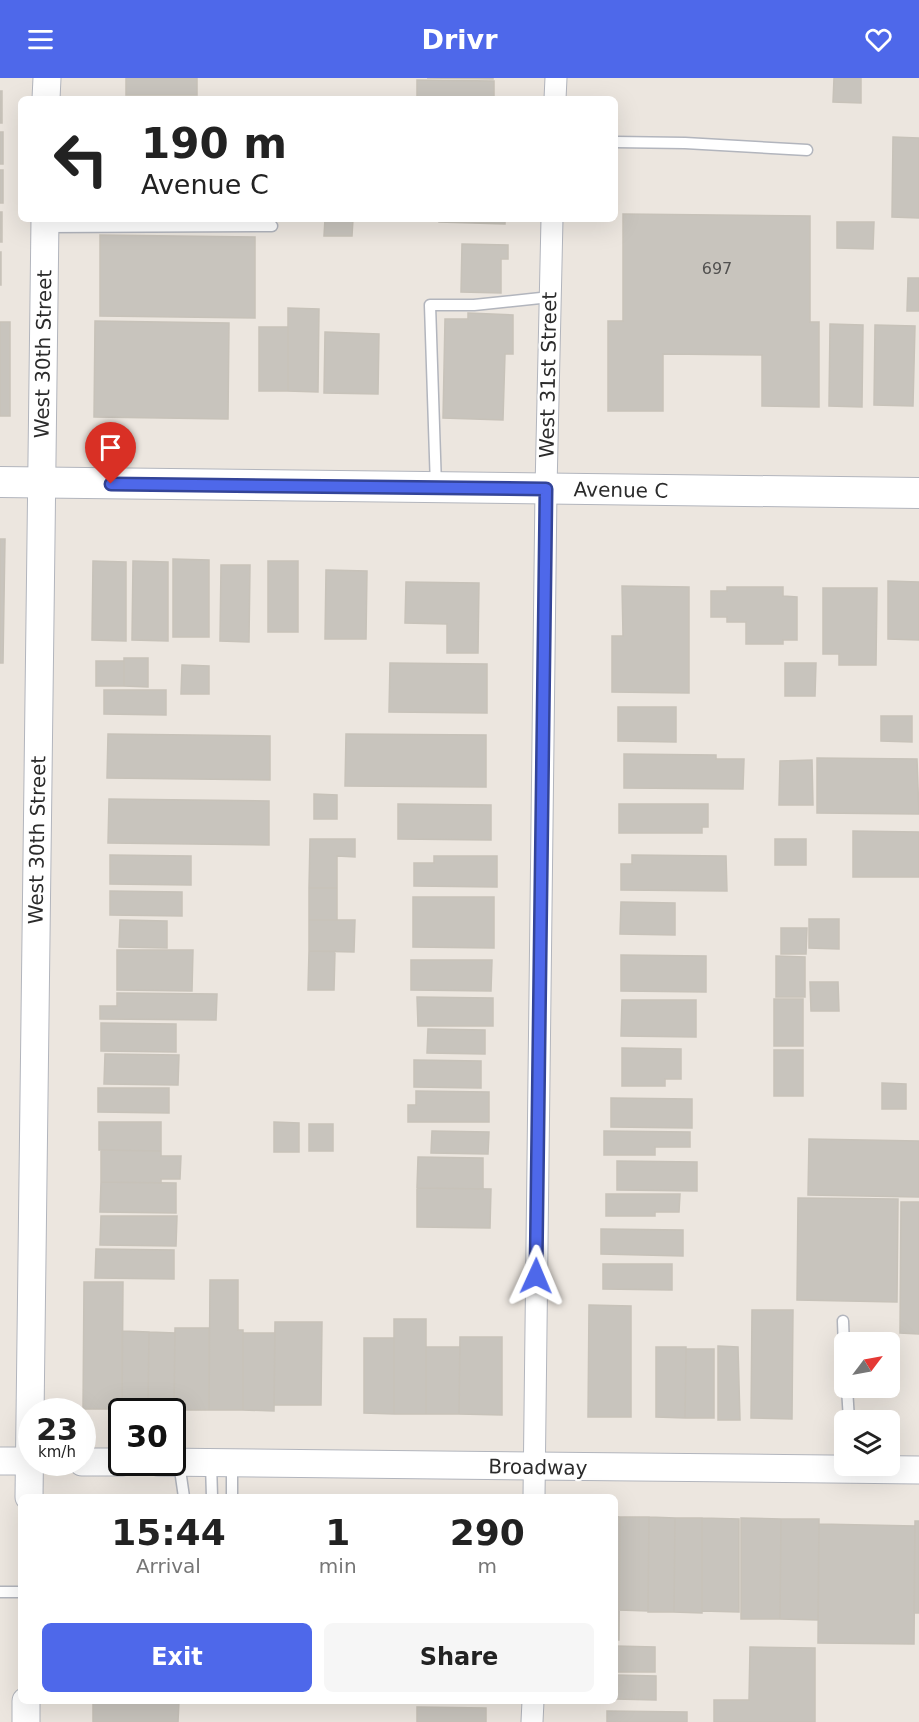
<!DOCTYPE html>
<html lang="en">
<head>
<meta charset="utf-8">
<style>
  :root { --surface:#fff; --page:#f6f6f6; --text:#222; --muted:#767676; --accent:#4e68ea }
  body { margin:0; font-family:"DejaVu Sans",sans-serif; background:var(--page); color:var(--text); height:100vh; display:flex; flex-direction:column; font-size:22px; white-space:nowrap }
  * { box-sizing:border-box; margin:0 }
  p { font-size:20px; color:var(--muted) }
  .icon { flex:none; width:33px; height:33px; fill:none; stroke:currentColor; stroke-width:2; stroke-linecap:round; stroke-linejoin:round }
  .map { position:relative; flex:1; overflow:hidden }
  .details { position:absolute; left:18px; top:1416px; width:600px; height:210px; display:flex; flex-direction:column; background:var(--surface); border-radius:9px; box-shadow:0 6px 24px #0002 }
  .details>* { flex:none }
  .hud { position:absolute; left:18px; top:18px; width:600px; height:126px; border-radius:9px; box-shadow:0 6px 24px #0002; background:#fff; color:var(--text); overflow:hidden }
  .needle { width:39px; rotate:58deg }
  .controls { position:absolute; left:834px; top:1254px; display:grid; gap:12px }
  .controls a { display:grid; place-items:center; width:66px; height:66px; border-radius:9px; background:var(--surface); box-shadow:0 6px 24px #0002; font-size:30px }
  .speed { position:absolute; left:18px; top:1320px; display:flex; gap:12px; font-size:30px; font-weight:700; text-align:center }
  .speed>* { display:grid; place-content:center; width:78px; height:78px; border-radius:50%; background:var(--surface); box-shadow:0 6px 24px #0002; line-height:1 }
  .speed small { font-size:15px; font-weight:400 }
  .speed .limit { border:3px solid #111; border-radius:9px; background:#fff; color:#111 }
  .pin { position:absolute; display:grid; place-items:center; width:51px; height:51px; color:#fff; margin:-62px -26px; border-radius:50% 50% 50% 0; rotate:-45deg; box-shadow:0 0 6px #0007 }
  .pin .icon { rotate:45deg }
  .me { position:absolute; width:66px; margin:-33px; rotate:1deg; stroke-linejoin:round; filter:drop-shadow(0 0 4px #0008) }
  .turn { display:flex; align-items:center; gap:21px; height:126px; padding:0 24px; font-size:27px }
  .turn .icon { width:78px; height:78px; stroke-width:2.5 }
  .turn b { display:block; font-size:42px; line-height:51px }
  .eta { display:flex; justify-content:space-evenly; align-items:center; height:102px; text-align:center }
  .eta b { font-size:36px; font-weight:700; line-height:42px }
  .cta { display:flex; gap:12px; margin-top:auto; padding:12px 24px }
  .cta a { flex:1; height:69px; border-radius:9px; background:var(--accent); color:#fff; font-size:24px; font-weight:700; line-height:69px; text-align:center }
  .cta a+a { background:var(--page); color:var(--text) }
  header { display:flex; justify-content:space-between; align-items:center; height:78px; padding:0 24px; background:var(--accent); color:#fff; font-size:27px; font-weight:700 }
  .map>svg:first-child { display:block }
</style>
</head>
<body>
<header><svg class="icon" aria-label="menu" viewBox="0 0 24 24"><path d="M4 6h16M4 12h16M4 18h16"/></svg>Drivr<svg class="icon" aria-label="heart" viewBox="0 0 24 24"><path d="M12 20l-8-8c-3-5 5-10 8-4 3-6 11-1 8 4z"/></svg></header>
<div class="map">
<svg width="919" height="1644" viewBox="0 0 919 1644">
  <rect width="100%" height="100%" fill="#ece6df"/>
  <path fill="#c8c4bd" stroke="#c7c2b9" stroke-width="1.5" d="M 126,0 L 197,0 L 197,17 L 126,17 Z
    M 427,0 L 493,0 L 493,1 Z
    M 834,0 L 861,0 L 861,25 L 833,24 Z
    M 417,2 L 494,3 L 494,21 L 417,21 Z
    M 0,13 L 2,13 L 2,45 L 0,45 Z
    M 0,54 L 3,54 L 3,86 L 0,86 Z
    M 893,59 L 919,60 L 919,140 L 892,139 Z
    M 0,92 L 3,92 L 3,125 L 0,125 Z
    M 0,134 L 2,134 L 2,164 L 0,164 Z
    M 623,136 L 810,138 L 810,244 L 819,244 L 819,329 L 762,328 L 762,277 L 663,276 L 663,333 L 608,333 L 608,243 L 623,243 Z
    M 325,141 L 353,141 L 352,158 L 324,158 Z
    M 439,141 L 505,141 L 505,146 L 439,144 Z
    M 837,144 L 874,144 L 873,171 L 837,170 Z
    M 100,157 L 255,159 L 255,240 L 100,238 Z
    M 462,166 L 508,167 L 508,181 L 501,181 L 501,215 L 461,214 Z
    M 0,174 L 1,174 L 1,207 L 0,207 Z
    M 908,200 L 919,200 L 919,233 L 907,233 Z
    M 288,230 L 319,231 L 318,314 L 288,313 Z
    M 468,235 L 513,237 L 513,276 L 505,276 L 503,342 L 443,340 L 445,241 L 468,241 Z
    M 95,243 L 229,245 L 228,341 L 94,339 Z
    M 0,244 L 10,244 L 10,338 L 0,338 Z
    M 830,246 L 863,247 L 862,329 L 829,328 Z
    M 875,247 L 915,248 L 913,328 L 874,327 Z
    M 259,249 L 288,249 L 288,313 L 259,313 Z
    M 325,254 L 379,256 L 378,316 L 324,315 Z
    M 0,461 L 5,461 L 3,585 L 0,585 Z
    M 173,481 L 209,482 L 209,559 L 173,559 Z
    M 93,483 L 126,484 L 126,563 L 92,562 Z
    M 133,483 L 168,484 L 168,563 L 132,562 Z
    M 268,483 L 298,483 L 298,554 L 268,554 Z
    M 221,487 L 250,487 L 249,564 L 220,563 Z
    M 326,492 L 367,493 L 366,561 L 325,561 Z
    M 888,503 L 919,504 L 919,562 L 888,561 Z
    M 406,504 L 479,505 L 478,575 L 447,575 L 447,546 L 405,545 Z
    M 622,508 L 689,509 L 689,615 L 612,614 L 612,558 L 623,558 Z
    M 727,509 L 783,509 L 783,518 L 797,519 L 797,562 L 783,562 L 783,566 L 746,566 L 746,544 L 727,544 L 727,539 L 711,539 L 711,513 L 727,513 Z
    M 823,510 L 877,510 L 876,587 L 839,587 L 839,576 L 823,576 Z
    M 124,580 L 148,580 L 148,609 L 124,608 Z
    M 96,583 L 124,583 L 124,608 L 96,608 Z
    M 390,585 L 487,586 L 487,635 L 389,634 Z
    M 785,585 L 816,585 L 815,618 L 785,618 Z
    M 182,587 L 209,588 L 209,616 L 181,616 Z
    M 104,612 L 166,612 L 166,637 L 104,636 Z
    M 618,629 L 676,629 L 676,664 L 618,663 Z
    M 881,638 L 912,638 L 912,664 L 881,663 Z
    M 108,656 L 270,658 L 270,702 L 107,700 Z
    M 346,656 L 486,657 L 486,709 L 345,708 Z
    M 624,676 L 716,677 L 716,681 L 744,681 L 743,711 L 624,710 Z
    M 817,680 L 917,681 L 919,736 L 817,735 Z
    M 812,682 L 813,727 L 779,727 L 780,683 Z
    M 314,716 L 337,717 L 337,741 L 314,741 Z
    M 109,721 L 269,723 L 269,767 L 108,765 Z
    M 398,726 L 491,727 L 491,762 L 398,761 Z
    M 619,726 L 708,726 L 708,749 L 702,749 L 702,755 L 619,755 Z
    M 853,753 L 919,754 L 919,799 L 853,799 Z
    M 310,761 L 355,761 L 355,779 L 337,778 L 337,810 L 309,810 Z
    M 775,761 L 806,761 L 806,787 L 775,787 Z
    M 110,777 L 191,778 L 191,807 L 110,806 Z
    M 632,777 L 726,778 L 727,813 L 621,812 L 621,786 L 632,786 Z
    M 434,778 L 497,778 L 497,809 L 414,808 L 414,785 L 434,785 Z
    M 309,810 L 337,810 L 337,842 L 309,842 Z
    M 110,813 L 182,814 L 182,838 L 110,837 Z
    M 413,819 L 494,819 L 494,870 L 413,869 Z
    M 621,824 L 675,825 L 675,857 L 620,856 Z
    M 809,841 L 839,841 L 839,871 L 809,870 Z
    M 120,842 L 167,843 L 167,870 L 119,869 Z
    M 309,842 L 355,842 L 354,874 L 309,873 Z
    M 781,850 L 807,850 L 806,876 L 781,876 Z
    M 117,872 L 193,872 L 192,913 L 117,912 Z
    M 309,873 L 335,873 L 334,912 L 308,912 Z
    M 621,877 L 706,878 L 706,914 L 621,913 Z
    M 776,878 L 805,879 L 805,919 L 776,919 Z
    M 411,882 L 492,882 L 491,913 L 411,912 Z
    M 810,904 L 838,904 L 839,933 L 811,933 Z
    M 117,915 L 217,916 L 216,942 L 100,941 L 100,928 L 117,928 Z
    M 417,919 L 493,920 L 493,948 L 418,948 Z
    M 774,921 L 803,921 L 803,968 L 774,968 Z
    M 622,922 L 696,922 L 696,959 L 621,958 Z
    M 101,945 L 176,946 L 176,974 L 101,973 Z
    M 428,951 L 485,952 L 485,976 L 427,975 Z
    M 622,970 L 681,971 L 681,1001 L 665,1001 L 665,1008 L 622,1008 Z
    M 774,972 L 803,972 L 803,1018 L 774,1018 Z
    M 105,976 L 179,977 L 178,1007 L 104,1006 Z
    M 414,982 L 481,983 L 481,1010 L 414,1009 Z
    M 882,1005 L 906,1006 L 906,1031 L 882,1031 Z
    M 98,1010 L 169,1010 L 169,1035 L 98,1034 Z
    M 416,1013 L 489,1014 L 489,1044 L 408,1044 L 408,1027 L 416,1027 Z
    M 611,1020 L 692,1021 L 692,1050 L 611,1049 Z
    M 99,1044 L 161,1044 L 161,1073 L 99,1072 Z
    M 274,1044 L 299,1045 L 299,1074 L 274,1074 Z
    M 309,1046 L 333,1046 L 333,1073 L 309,1073 Z
    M 432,1053 L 489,1054 L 488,1076 L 431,1075 Z
    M 604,1053 L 690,1054 L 690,1069 L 655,1069 L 655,1077 L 604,1077 Z
    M 809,1061 L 919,1063 L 919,1119 L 808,1117 Z
    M 101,1072 L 161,1073 L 161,1078 L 181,1078 L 180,1101 L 161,1101 L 161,1105 L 101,1104 Z
    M 418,1079 L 483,1080 L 483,1111 L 417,1110 Z
    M 617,1083 L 697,1084 L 697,1113 L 617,1112 Z
    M 101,1104 L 176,1105 L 176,1135 L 100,1134 Z
    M 417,1110 L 491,1111 L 490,1150 L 417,1149 Z
    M 606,1116 L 680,1116 L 679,1134 L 655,1134 L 655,1138 L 606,1138 Z
    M 798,1120 L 898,1121 L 897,1224 L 797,1222 Z
    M 901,1124 L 919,1124 L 919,1256 L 900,1255 Z
    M 101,1138 L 177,1138 L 176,1168 L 100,1167 Z
    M 601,1151 L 683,1152 L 683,1178 L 601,1176 Z
    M 96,1171 L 174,1172 L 174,1201 L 95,1200 Z
    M 603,1186 L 672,1186 L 672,1212 L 603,1211 Z
    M 210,1202 L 238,1202 L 238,1252 L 243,1252 L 243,1332 L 209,1332 Z
    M 84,1204 L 123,1204 L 122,1331 L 83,1331 Z
    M 589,1227 L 631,1228 L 631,1339 L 588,1339 Z
    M 752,1232 L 793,1232 L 792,1341 L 751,1340 Z
    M 394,1241 L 426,1241 L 426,1336 L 394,1336 Z
    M 275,1244 L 322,1244 L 321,1327 L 274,1327 Z
    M 175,1250 L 209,1250 L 209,1332 L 174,1332 Z
    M 122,1253 L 149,1254 L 148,1331 L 122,1331 Z
    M 149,1254 L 175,1255 L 174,1332 L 148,1331 Z
    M 243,1255 L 275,1255 L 274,1333 L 243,1332 Z
    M 460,1259 L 502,1259 L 502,1337 L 459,1336 Z
    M 364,1260 L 394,1260 L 394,1336 L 364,1335 Z
    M 718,1268 L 738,1269 L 740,1342 L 718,1342 Z
    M 426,1269 L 460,1269 L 459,1336 L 426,1336 Z
    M 656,1269 L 686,1269 L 685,1340 L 656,1339 Z
    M 686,1271 L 714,1271 L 714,1340 L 685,1340 Z
    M 615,1438 L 620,1439 L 619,1562 L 615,1562 Z
    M 620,1439 L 649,1439 L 648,1533 L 619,1532 Z
    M 649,1439 L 675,1440 L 674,1534 L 648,1534 Z
    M 675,1440 L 702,1440 L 702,1535 L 674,1534 Z
    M 702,1440 L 739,1441 L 739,1534 L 702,1533 Z
    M 741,1440 L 781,1441 L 780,1541 L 741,1541 Z
    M 781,1441 L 819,1441 L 818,1542 L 780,1541 Z
    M 915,1443 L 919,1443 L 919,1535 L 914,1535 Z
    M 819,1446 L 915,1448 L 914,1566 L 818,1565 Z
    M 615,1568 L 655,1569 L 655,1594 L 615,1594 Z
    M 750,1569 L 815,1570 L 815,1644 L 714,1644 L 714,1622 L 749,1622 Z
    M 615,1597 L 656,1598 L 656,1622 L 615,1621 Z
    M 93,1623 L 179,1623 L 178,1644 L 93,1644 Z
    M 417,1629 L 486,1630 L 486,1644 L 417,1644 Z
    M 607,1633 L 687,1634 L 687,1644 L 607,1644 Z"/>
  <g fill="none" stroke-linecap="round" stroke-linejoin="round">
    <defs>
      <path id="service" d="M 615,64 L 685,65 L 807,72
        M 45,149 L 272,148
        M 436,409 L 430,227 L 474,227 L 550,219
        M 843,1243 L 844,1270
        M 847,1310 L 849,1342
        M 179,1385 L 184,1419
        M 211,1385 L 212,1419
        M 232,1386 L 232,1419
        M 0,1514 L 21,1514"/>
      <path id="minor" d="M 555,21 L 556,0
        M 534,1419 L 546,411 L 552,141
        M 532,1644 L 533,1623"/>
      <path id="tertiary" d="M 46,21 L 47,0
        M 0,1383 L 32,1383
        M 82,1384 L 122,1384
        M 158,1384 L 919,1392
        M 29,1419 L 45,141
        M 26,1644 L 26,1623"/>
      <path id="secondary" d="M 0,404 L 919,415"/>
    </defs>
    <use href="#service" stroke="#b2b5bd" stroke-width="13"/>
    <use href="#minor" stroke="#b2b5bd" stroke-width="23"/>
    <use href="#tertiary" stroke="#b2b5bd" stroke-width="29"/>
    <use href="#secondary" stroke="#b2b5bd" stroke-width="32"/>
    <use href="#service" stroke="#fff" stroke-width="10"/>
    <use href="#minor" stroke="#fff" stroke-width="21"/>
    <use href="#tertiary" stroke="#fff" stroke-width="27"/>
    <use href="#secondary" stroke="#fff" stroke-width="30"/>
  </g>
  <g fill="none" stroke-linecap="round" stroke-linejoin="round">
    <defs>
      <path id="route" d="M 111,406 L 546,411 L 536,1198"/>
    </defs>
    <use href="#route" stroke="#334498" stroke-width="15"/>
    <use href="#route" stroke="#4e68ea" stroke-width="10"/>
  </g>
  <g text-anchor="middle" stroke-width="4.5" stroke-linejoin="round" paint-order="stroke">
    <g font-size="16" fill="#525150">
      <text x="717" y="196">697</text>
    </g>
    <g font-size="20" fill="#2b2b2b" stroke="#fff">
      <text transform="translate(43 276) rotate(-89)" y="7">West 30th Street</text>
      <text transform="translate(548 297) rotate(-89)" y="7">West 31st Street</text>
      <text transform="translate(621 412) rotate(1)" y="7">Avenue C</text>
      <text transform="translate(37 762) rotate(-89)" y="7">West 30th Street</text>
      <text transform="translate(538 1389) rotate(1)" y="7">Broadway</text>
    </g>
  </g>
</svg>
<div class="controls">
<a><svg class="needle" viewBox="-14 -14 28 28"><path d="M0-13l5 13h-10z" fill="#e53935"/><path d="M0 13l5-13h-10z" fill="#767676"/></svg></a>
<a><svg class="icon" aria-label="layers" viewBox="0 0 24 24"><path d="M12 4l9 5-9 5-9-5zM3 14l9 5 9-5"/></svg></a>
</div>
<div class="speed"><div>23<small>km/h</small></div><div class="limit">30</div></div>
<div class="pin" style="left:111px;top:406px;background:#d93025"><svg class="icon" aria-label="arrive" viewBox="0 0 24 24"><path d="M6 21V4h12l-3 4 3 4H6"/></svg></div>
<svg class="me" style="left:536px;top:1198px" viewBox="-20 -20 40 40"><path d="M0-17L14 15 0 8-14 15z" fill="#4e68ea" stroke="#fff" stroke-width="4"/></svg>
<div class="hud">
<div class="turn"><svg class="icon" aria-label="left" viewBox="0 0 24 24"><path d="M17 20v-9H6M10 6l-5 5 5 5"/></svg><div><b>190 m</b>Avenue C</div></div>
</div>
<section class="details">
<div class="eta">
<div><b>15:44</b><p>Arrival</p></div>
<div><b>1</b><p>min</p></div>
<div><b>290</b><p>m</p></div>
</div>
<div class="cta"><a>Exit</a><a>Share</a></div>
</section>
</div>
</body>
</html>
